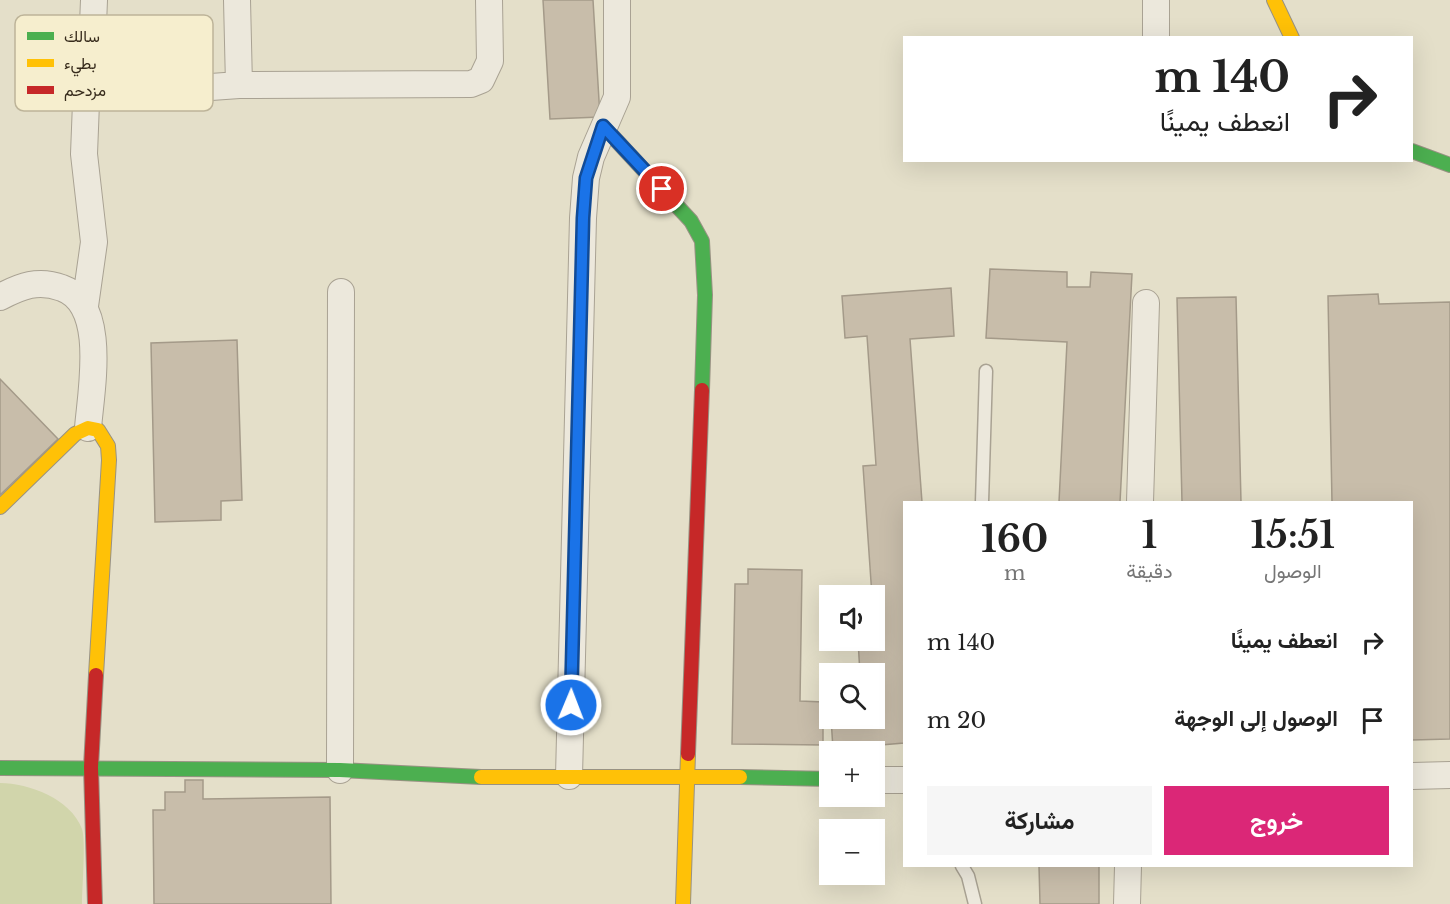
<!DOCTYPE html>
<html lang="ar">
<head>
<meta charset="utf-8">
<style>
  :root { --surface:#fff; --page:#f6f6f6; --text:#222; --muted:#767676; --accent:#db2777 }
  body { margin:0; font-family:"Libre Baskerville",Vazirmatn,serif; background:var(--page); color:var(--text); direction:rtl; height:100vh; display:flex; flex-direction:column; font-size:22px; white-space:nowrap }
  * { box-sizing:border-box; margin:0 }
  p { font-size:20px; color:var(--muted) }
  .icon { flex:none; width:33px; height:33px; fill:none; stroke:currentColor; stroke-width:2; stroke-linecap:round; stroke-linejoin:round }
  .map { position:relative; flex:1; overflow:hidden; direction:ltr }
  .details { position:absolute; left:903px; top:501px; width:510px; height:366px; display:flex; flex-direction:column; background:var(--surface); border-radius:0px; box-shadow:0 6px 24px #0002; direction:rtl }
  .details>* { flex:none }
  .hud { position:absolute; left:903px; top:36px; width:510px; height:126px; border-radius:0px; box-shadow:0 6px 24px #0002; direction:rtl; background:#fff; color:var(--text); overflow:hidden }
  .controls { position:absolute; left:819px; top:585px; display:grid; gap:12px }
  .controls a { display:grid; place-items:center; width:66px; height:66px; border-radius:0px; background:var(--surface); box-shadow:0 6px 24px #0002; font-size:30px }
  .pin { position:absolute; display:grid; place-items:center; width:51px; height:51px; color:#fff; margin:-26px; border:3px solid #fff; border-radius:50%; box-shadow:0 2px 6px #0007 }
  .me { position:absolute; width:66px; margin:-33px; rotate:1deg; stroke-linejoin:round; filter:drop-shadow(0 0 4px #0008) }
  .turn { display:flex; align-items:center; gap:21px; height:126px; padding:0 24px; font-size:27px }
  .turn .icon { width:78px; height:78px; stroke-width:2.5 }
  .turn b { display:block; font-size:42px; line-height:51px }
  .eta { display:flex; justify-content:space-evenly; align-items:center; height:102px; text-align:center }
  .eta b { font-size:36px; font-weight:700; line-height:42px }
  .primary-button { display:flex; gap:12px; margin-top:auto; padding:12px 24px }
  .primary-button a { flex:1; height:69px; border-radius:0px; background:var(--accent); color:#fff; font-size:24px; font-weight:700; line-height:69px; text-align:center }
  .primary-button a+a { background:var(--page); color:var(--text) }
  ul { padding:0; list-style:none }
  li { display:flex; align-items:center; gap:18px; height:78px; padding:0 24px }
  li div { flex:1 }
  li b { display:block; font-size:22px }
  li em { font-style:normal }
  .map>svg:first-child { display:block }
</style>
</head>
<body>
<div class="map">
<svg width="1450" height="904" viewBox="0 0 1450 904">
  <rect width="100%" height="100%" fill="#e4dfc9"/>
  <path fill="#d1d5ab" d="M 0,783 C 29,783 71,799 82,829 C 86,841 82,889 82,904 L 0,904 Z"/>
  <path fill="#c8bdaa" stroke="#a49a89" stroke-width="1.5" d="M 543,0 L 593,0 L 600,117 L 550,119 Z
    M 990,269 L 1067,272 L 1067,287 L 1090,287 L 1091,272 L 1132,274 L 1120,502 L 1059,502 L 1067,342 L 986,338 Z
    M 951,288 L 954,336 L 910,339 L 922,502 L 904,502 L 904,743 L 833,749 L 831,718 L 874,718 L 874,674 L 860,674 L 858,640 L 874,640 L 874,596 L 872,596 L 863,466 L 876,465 L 867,336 L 845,338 L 842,296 Z
    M 1378,294 L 1379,304 L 1450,302 L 1450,739 L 1412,740 L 1412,502 L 1332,502 L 1328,296 Z
    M 1236,297 L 1241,502 L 1182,502 L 1177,298 Z
    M 237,340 L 242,500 L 221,501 L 221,520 L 155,522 L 151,343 Z
    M 0,379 L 58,439 L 0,495 Z
    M 748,569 L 802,570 L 800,701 L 823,702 L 823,745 L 732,744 L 735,584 L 748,584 Z
    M 185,780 L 203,780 L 203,799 L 330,797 L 331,904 L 154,904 L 153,810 L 165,810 L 165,792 L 185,792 Z
    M 1039,866 L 1099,866 L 1099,904 L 1040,904 Z"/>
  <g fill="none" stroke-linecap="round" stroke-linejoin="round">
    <defs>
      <path id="lane" d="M 982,502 L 986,371
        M 962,866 L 968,876 L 975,904"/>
      <path id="street" d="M 237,0 L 239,85
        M 1156,0 L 1156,38
        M 87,77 L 117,89 L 141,92 L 239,85 L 471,84 L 481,80 L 490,61 L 489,0
        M 0,297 C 21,286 38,279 62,288 C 108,304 91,390 88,428
        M 85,306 L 94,242 L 84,154 L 87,77 L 92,49 L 94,0
        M 1140,502 L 1146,303
        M 340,770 L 341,292
        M 569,776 L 583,218 L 586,178 L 591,157 L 617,97 L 617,0
        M 1412,776 L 1450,775
        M 874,780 L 904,780
        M 1127,904 L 1128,866"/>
      <path id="fast" d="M 603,126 L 691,221 L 702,241 L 705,295 L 702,390
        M 1412,151 L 1450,165
        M 0,768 L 340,770 L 481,777
        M 740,777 L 830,779"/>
      <path id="slow" d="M 1274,0 L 1292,38
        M 0,507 L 75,434 L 88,428 L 98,430 L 108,446 L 109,460 L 96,675
        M 481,777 L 740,777
        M 683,904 L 688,754"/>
      <path id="jam" d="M 688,754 L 702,390
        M 95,904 L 91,767 L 96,675"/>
    </defs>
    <use href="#lane" stroke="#a9a293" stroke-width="15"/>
    <use href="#street" stroke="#a9a293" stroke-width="28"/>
    <use href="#fast" stroke="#989283" stroke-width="16"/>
    <use href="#slow" stroke="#989283" stroke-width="16"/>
    <use href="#jam" stroke="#989283" stroke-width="16"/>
    <use href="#lane" stroke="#ece8dc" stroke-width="12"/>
    <use href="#street" stroke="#ece8dc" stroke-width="26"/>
    <use href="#fast" stroke="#4caf50" stroke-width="14"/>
    <use href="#slow" stroke="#ffc107" stroke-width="14"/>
    <use href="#jam" stroke="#c62828" stroke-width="14"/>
  </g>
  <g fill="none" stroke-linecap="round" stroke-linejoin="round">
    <defs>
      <path id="route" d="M 571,705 L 583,218 L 586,178 L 603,126 L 662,189"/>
    </defs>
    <use href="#route" stroke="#114b97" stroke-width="15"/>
    <use href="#route" stroke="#1a73e8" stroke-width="10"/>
  </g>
  <rect x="15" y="15" width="198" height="96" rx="9" fill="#f6eece" stroke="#bdb499" stroke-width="1.5"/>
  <rect x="27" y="32" width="27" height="8" fill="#4caf50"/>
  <rect x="27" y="59" width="27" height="8" fill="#ffc107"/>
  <rect x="27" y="86" width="27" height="8" fill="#c62828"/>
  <g font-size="16" fill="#372b1c">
    <text x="64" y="42">سالك</text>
    <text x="64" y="69">بطيء</text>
    <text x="64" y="96">مزدحم</text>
  </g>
</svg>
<div class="controls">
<a><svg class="icon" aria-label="sound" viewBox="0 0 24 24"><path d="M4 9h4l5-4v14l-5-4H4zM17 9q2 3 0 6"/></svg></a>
<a><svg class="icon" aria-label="search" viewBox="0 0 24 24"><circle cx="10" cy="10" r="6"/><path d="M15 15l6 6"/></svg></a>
<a>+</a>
<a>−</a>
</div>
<div class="pin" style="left:662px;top:189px;background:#d93025"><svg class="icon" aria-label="arrive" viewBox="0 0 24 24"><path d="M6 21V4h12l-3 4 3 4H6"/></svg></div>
<svg class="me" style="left:571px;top:705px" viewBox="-20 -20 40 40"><circle r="17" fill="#1a73e8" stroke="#fff" stroke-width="3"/><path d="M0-11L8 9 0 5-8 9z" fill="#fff"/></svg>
<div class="hud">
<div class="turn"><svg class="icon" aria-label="right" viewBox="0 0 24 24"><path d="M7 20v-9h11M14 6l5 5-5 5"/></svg><div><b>140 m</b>انعطف يمينًا</div></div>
</div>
<section class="details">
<div class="eta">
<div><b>15:51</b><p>الوصول</p></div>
<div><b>1</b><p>دقيقة</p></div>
<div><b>160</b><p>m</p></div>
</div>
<ul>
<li><svg class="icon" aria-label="right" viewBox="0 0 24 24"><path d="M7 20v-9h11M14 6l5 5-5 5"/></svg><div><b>انعطف يمينًا</b></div><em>140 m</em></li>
<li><svg class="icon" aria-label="arrive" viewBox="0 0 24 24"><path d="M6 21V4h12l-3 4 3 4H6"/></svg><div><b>الوصول إلى الوجهة</b></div><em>20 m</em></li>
</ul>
<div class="primary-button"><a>خروج</a><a>مشاركة</a></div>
</section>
</div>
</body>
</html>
